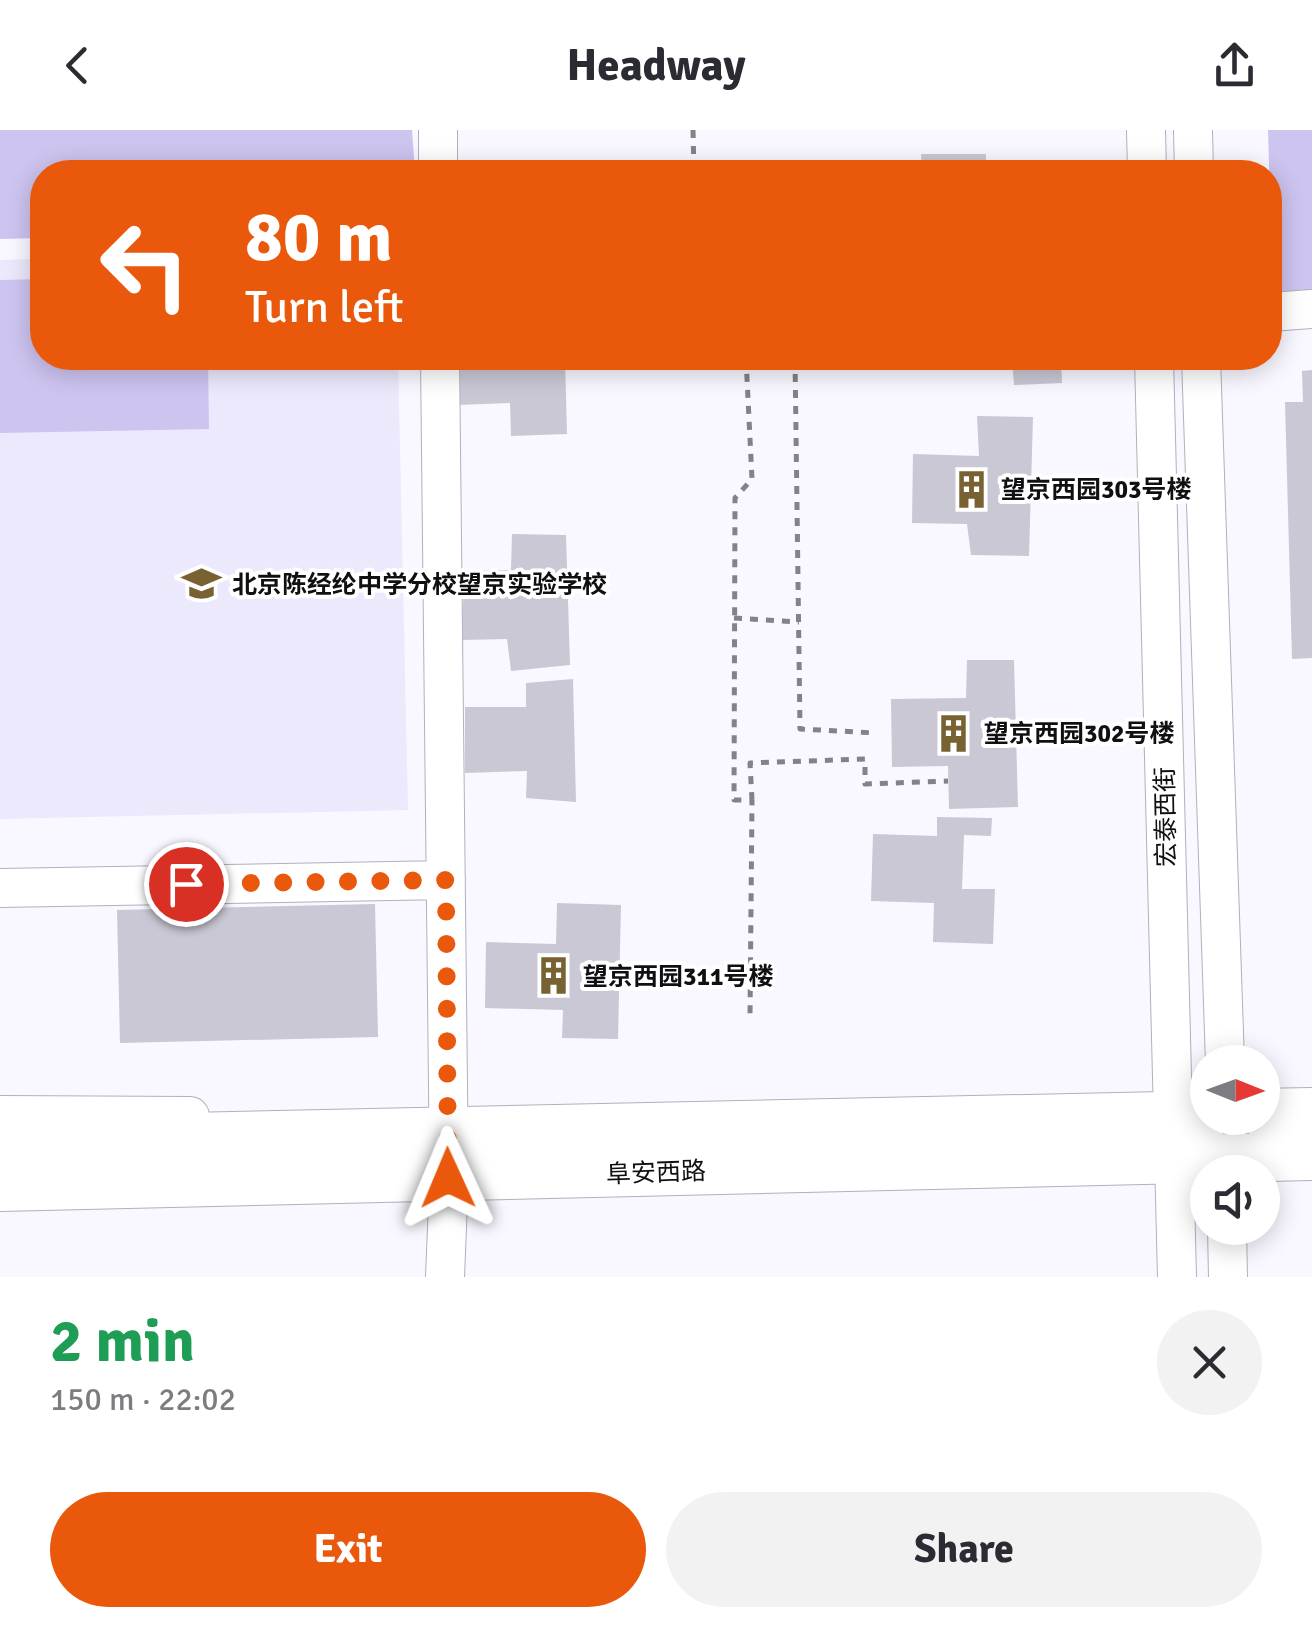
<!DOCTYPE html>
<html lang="en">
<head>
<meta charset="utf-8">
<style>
  :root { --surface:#fff; --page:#f2f2f3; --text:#2b2b33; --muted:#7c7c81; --accent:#ea580c }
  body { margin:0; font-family:Signika,"Noto Sans SC",sans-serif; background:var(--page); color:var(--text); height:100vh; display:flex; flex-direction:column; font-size:38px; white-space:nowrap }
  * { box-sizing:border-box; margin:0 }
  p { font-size:32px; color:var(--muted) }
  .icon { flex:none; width:55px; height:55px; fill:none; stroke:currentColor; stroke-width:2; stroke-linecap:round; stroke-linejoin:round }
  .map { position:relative; height:1147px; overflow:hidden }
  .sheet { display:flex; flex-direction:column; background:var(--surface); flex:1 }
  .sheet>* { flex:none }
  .hud { position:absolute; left:30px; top:30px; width:1252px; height:210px; border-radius:40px; box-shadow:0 5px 25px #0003; background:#ea580c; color:#fff; overflow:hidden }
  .needle { width:65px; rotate:91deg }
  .controls { position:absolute; left:1190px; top:915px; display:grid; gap:20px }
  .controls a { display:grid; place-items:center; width:90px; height:90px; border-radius:50%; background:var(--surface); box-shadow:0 5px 25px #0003; font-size:50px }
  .pin { position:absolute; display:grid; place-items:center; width:85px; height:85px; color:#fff; margin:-42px; border:5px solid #fff; border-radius:50%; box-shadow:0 2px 10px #0007 }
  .me { position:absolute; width:110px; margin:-55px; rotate:359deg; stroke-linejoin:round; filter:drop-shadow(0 0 8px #0008) }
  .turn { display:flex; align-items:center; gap:35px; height:210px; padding:0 50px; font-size:45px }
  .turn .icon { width:130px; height:130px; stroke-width:2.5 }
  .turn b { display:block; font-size:70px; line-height:85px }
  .round { display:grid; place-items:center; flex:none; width:105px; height:105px; border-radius:52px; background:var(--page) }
  .overview { display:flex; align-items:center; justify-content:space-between; height:170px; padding:0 50px }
  h1 { font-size:60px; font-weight:800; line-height:75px; color:#1e9e55 }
  .primary-button { display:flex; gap:20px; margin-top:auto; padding:20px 50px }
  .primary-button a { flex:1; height:115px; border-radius:60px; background:var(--accent); color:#fff; font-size:40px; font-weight:800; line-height:115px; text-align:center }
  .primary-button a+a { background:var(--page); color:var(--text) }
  header { display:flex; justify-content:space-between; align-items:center; height:130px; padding:0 50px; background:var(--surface); font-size:45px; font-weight:800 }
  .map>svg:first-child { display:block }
</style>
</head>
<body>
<header><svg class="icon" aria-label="back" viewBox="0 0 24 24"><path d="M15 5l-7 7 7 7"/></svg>Headway<svg class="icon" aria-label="share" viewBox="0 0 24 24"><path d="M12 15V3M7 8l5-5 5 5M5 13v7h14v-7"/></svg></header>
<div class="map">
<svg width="1312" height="1147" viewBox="0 0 1312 1147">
  <rect width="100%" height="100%" fill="#f9f7ff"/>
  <path fill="#ede9fd" d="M 42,129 L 42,228 L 398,228 L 408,680 L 0,689 L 0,130 Z"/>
  <path fill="#cdc4f0" d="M 0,0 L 412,0 L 415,42 L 42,42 L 42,108 L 0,109 Z
    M 1268,0 L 1312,0 L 1312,168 L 1273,170 Z
    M 42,149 L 42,228 L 208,228 L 209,299 L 0,303 L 0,150 Z"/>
  <path fill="#cac8d4" d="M 921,24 L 986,24 L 986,42 L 922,42 Z
    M 511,34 L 566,34 L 567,42 L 511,42 Z
    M 456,228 L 565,228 L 567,304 L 511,306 L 510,273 L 457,275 Z
    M 1012,228 L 1061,228 L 1062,253 L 1014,255 Z
    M 1312,240 L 1312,528 L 1292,529 L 1285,272 L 1303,272 L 1302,241 Z
    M 977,286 L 1033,287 L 1029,426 L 971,425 L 967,394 L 912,393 L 913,324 L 979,326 Z
    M 512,404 L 566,405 L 570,535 L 511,541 L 507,509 L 462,510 L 464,441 L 511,440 Z
    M 967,530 L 1014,530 L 1018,677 L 949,679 L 948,636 L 892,637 L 891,569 L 966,568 Z
    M 573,549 L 576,672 L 526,668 L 527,641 L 465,643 L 465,577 L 526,577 L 526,553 Z
    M 937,687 L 992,688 L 991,706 L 964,705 L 962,759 L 995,759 L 993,814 L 933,812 L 934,773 L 871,771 L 873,704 L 937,706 Z
    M 557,773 L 621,775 L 618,909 L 562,908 L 563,880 L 485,878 L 486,812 L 556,814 Z
    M 375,774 L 378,907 L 120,913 L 117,780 Z"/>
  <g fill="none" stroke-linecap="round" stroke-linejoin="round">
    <defs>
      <path id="minor" d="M 438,0 L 438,42
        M 1146,0 L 1147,42
        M 1193,0 L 1194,42
        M 1270,182 L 1312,179
        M 440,228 L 449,1048 L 445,1147
        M 1154,228 L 1177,1147
        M 1201,228 L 1225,932
        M 0,758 L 446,750
        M 0,985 L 190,986
        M 1227,1098 L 1228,1147"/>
      <path id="major" d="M 1262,983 L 1312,982
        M 0,1011 L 1208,985
        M 0,1057 L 1312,1026"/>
    </defs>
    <use href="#minor" stroke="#b2b0bc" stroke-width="40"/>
    <use href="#major" stroke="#b2b0bc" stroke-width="50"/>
    <path stroke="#838288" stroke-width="5" stroke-dasharray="8 8" stroke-linecap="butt" d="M 693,0 L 694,42
      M 746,228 L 752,349 L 735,368 L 734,670 L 752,670 L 750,886
      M 795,228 L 800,599 L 876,603
      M 734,488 L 799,492
      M 752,670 L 750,633 L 865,629 L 865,654 L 948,651"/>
    <use href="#minor" stroke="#fff" stroke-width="38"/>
    <use href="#major" stroke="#fff" stroke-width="48"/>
  </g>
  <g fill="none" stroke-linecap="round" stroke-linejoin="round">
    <path stroke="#ea580c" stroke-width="18" stroke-dasharray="0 32.4" d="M 186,754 L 446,750 L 448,1048"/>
  </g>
  <defs>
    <symbol id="building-bare" viewBox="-9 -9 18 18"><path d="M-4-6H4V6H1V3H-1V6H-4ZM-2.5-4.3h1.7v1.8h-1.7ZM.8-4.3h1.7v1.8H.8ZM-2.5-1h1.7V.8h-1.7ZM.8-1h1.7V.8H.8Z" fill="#796232" stroke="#fff" stroke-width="2.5" paint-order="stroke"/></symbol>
    <symbol id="school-bare" viewBox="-9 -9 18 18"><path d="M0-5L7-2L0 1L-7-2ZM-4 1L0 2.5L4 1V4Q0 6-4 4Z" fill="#796232" stroke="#fff" stroke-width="2.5" paint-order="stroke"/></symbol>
  </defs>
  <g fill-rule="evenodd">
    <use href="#building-bare" x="944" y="332" width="55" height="55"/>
    <use href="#school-bare" x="174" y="426" width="55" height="55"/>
    <use href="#building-bare" x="926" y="576" width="55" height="55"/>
    <use href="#building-bare" x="526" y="818" width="55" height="55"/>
  </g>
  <g text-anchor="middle" stroke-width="8" stroke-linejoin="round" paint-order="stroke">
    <g font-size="25" font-weight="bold" fill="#101013" stroke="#fff" text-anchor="start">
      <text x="1001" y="368">望京西园303号楼</text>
      <text x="232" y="463">北京陈经纶中学分校望京实验学校</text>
      <text x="984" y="612">望京西园302号楼</text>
      <text x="583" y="855">望京西园311号楼</text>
    </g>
    <g font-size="25" fill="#101013" stroke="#fff">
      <text transform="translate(1165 687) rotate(-91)" y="9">宏泰西街</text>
      <text transform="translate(656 1042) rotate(-2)" y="9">阜安西路</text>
    </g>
  </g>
</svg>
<div class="controls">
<a><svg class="needle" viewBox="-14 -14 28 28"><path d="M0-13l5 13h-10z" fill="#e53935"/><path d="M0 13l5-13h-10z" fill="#7c7c81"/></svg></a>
<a><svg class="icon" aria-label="sound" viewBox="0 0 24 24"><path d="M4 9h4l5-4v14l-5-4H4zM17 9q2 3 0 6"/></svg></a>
</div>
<div class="pin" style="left:186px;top:754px;background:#d93025"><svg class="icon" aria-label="arrive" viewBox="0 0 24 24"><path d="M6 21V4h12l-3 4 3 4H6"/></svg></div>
<svg class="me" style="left:448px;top:1048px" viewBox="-20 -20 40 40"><path d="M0-17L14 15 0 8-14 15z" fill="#ea580c" stroke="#fff" stroke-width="4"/></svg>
<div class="hud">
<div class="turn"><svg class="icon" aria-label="left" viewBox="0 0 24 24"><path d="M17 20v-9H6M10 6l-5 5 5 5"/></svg><div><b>80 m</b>Turn left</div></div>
</div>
</div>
<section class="sheet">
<div class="overview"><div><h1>2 min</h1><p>150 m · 22:02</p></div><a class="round"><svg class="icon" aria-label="close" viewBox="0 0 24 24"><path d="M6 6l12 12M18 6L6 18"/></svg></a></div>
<div class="primary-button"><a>Exit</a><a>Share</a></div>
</section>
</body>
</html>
